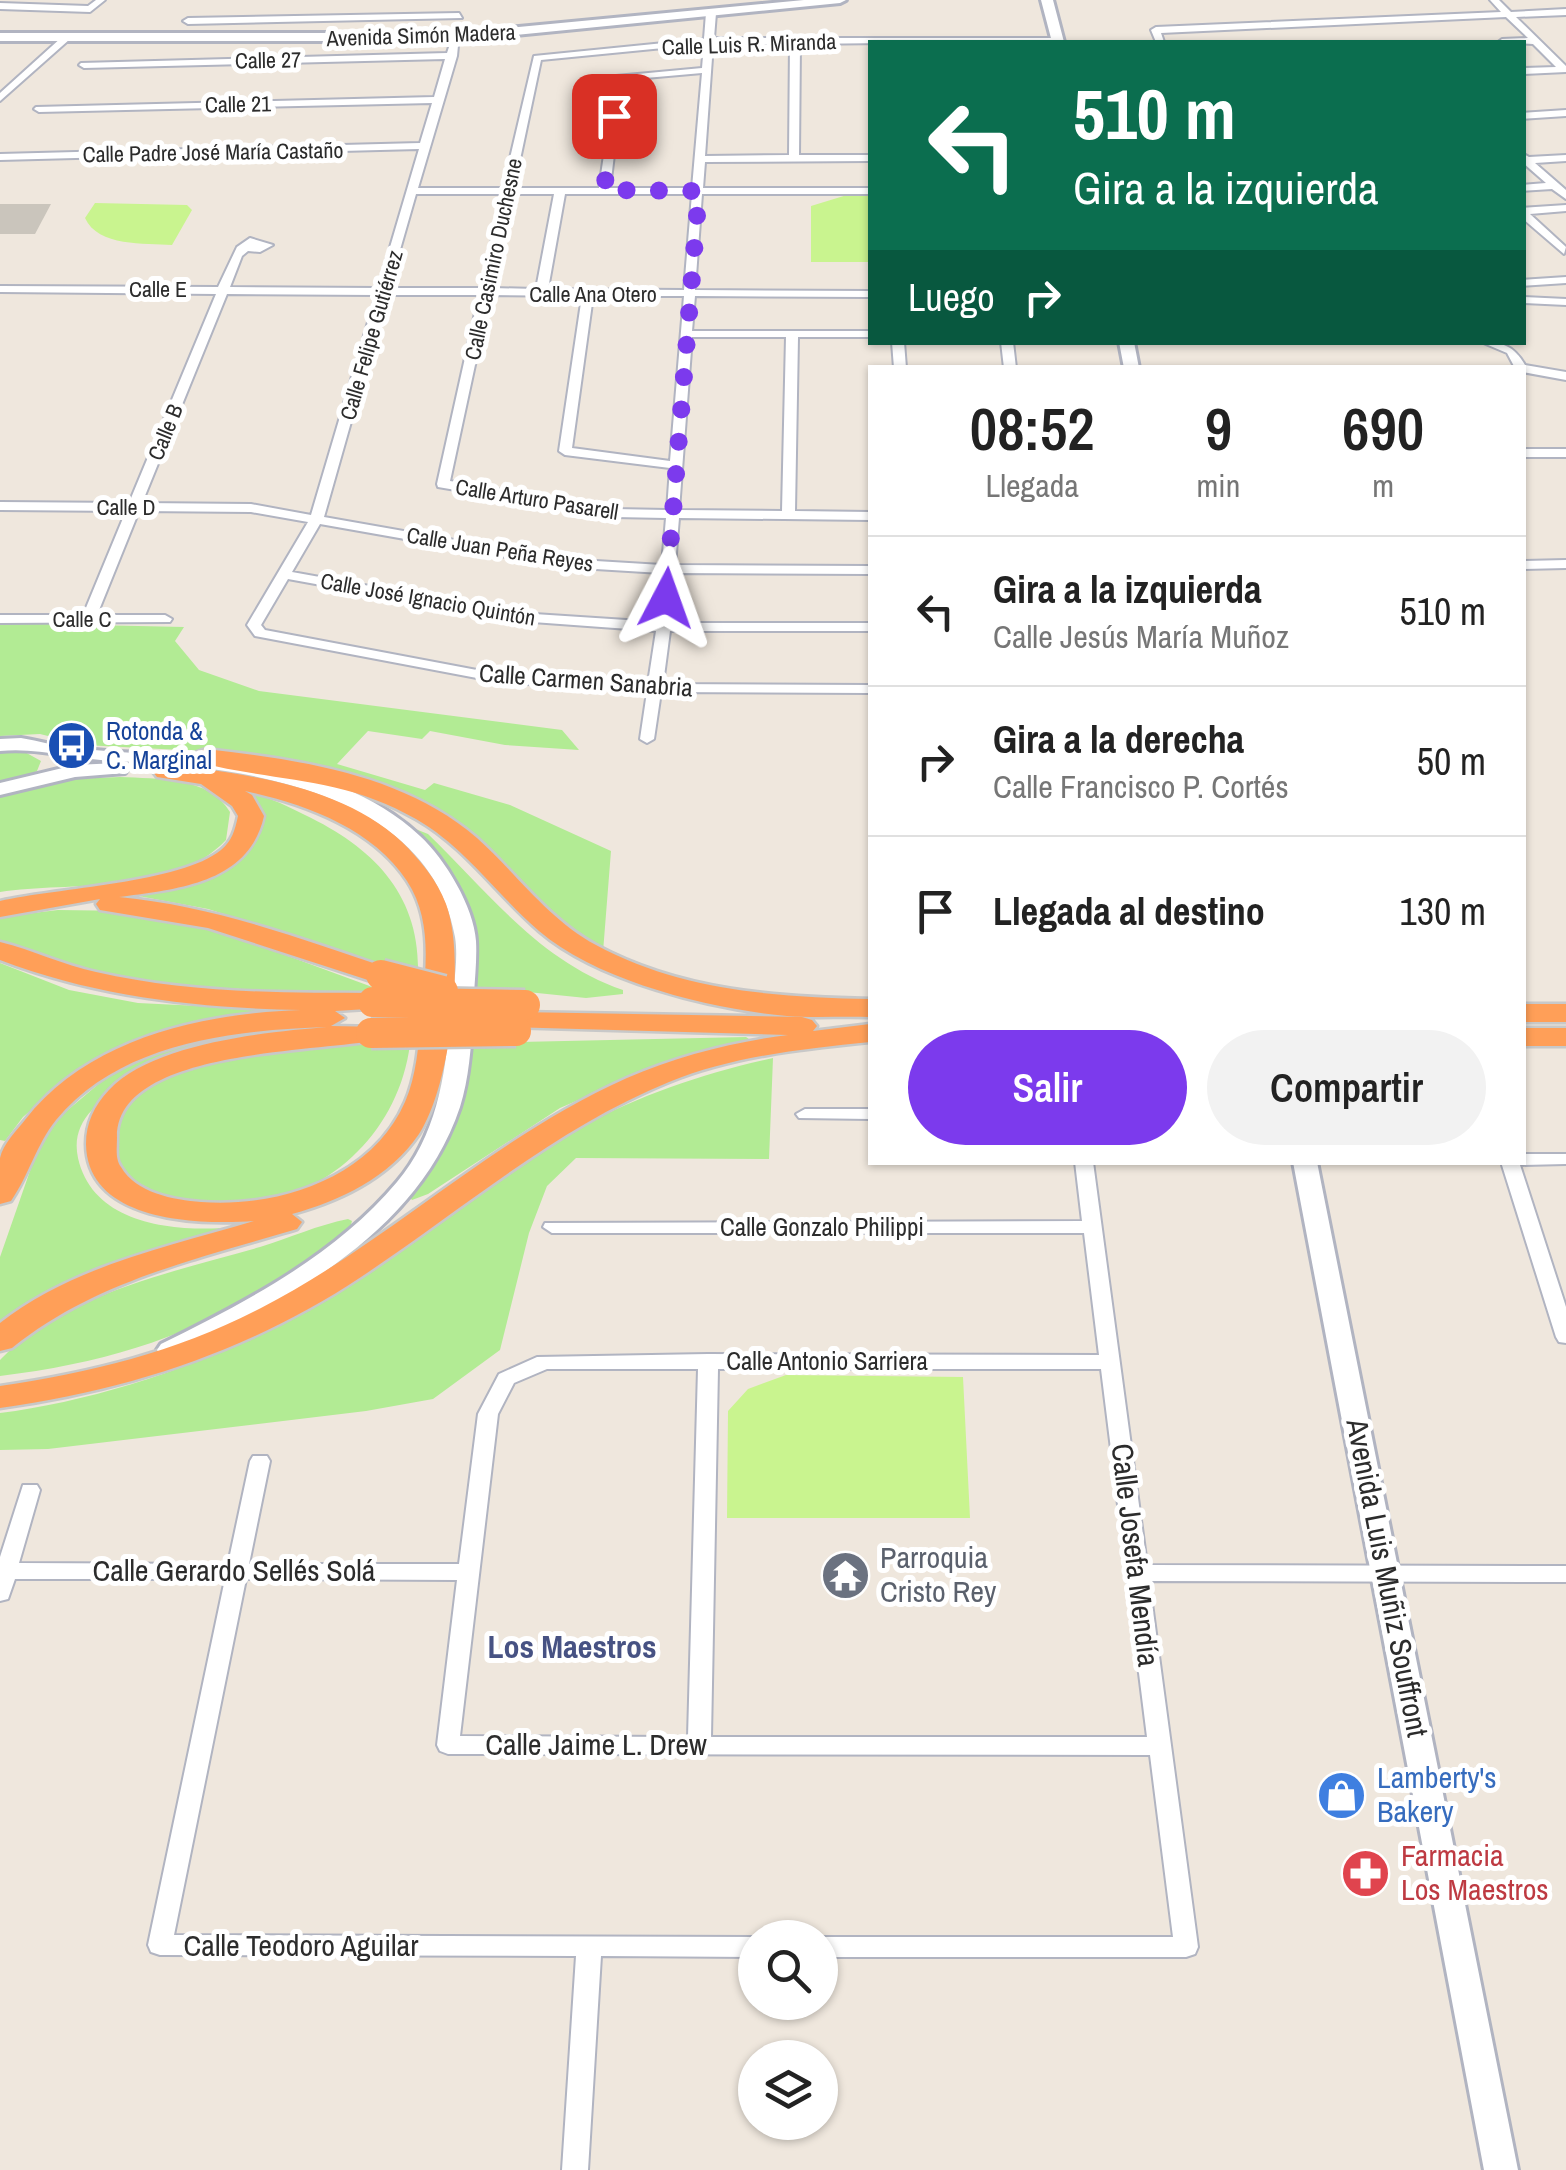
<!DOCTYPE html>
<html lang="es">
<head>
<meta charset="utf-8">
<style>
  :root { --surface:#fff; --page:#f2f2f2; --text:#222; --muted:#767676; --line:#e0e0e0; --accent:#7c3aed }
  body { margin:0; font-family:"Archivo Narrow",sans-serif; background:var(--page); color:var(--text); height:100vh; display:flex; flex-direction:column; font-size:38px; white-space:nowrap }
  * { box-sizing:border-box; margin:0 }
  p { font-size:32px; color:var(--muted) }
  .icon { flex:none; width:55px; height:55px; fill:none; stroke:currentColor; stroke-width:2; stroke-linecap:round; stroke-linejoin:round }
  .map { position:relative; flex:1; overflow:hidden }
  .sheet { position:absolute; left:868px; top:365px; width:658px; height:800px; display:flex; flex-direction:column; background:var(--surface); border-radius:0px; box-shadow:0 2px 8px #0004 }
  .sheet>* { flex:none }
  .hud { position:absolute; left:868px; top:40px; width:658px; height:305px; border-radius:0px; box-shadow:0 2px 8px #0004; background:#0b6e4f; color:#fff; overflow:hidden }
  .controls { position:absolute; left:738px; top:1920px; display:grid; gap:20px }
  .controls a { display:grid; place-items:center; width:100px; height:100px; border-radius:50%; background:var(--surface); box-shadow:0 2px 8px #0004; font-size:50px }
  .pin { position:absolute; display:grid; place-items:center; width:85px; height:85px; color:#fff; margin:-42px; border-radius:20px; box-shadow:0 5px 15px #0006 }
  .me { position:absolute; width:110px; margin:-55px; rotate:4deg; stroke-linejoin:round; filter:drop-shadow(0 0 8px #0008) }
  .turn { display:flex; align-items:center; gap:35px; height:210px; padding:0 40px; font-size:45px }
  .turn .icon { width:130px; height:130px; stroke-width:2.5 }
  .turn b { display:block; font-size:70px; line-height:85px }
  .then { display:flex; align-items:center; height:95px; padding:0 40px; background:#0003; gap:20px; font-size:38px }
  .eta { display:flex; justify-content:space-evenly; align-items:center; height:170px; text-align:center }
  .eta b { font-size:60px; font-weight:600; line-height:70px }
  .primary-button { display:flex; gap:20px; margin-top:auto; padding:20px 40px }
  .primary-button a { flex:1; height:115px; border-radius:60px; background:var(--accent); color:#fff; font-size:40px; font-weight:600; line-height:115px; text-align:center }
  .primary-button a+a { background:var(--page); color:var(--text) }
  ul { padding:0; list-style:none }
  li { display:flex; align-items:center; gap:30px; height:150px; padding:0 40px; border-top:2px solid var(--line) }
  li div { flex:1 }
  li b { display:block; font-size:38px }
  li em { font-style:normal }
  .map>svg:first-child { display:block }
</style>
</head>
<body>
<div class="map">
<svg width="1566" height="2170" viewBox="0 0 1566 2170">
  <rect width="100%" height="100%" fill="#efe7dd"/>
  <path fill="#b2eb94" d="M 0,623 L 184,627 L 175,641 L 199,670 L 259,691 L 562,730 L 579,750 L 505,745 L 430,731 L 422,739 L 368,731 L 337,764 L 425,790 L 434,783 L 510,805 L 611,851 L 603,952 L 568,931 L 426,810 L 219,752 L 84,745 L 40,734 L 0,736 Z
    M 23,751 L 41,761 L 37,771 L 22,779 L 0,781 L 0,753 Z
    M 120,777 C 157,779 209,776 230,812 L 226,840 C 172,897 71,881 0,892 L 0,796 L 72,779 Z
    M 247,793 C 267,796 287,806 305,815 C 374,848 421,895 418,976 L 208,909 L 133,895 L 237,853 Z
    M 408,826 L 428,834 C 489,893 539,961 623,990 L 623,994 L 586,998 L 468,986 L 471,937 Z
    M 58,910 L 132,911 L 204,925 L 375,988 L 357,995 L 142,984 L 97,977 L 0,945 L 0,917 Z
    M 0,963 L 69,990 L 138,1003 L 340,1013 L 205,1022 L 53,1091 L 23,1117 L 5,1141 L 0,1140 Z
    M 273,1029 L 275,1034 C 215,1052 137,1061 92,1110 C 79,1124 74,1139 78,1158 C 95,1234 197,1233 256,1225 L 0,1331 L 0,1257 L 39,1145 L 56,1120 L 108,1076 L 145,1055 L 183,1042 Z
    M 746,1037 L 752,1041 L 618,1083 L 560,1108 L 428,1194 L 412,1200 L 408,1195 L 409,1188 C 452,1140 461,1106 468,1043 Z
    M 410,1044 C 396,1156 285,1231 176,1199 C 164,1196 143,1193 133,1185 C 115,1169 107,1146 115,1124 C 147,1039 335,1045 410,1044 Z
    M 773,1058 L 769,1159 L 576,1158 L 547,1186 L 529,1233 L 500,1350 L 433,1399 L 366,1411 L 48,1449 L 0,1450 L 0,1413 C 83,1403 186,1371 261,1333 C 374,1276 469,1186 581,1127 C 642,1094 705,1073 773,1058 Z
    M 348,1219 L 352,1221 L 350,1228 C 242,1318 139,1359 0,1376 L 0,1360 C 64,1294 173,1272 260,1247 C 289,1238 318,1225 348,1219 Z"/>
  <path fill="#c9f48f" d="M 847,195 L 870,195 L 870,262 L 811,262 L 811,206 Z
    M 95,203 L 187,205 L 192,210 L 172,245 C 145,243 98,247 85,218 Z
    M 786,1375 L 963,1377 L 970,1518 L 727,1518 L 728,1411 L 748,1389 Z"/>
  <path fill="#cac5bc" d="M 0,204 L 51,204 L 35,234 L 0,234 Z"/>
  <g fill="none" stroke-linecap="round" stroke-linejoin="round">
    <defs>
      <path id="street" d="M 96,0 L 105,0 L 90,12 L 0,9 L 0,3 L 88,6 Z
        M 1490,0 L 1499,0 L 1511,12 L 1566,9 L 1566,15 L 1516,17 L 1566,66 L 1566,72 L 1522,74 L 1522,68 L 1556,67 L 1533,44 L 1498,42 L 1502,39 L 1528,38 L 1506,17 L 1161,33 L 1164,42 L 1156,42 L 1151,30 L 1156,27 L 1501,12 Z
        M 711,10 L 716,13 L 714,38 L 1057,38 L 1062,41 L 800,44 L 799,155 L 870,155 L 870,161 L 705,162 L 703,188 L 870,188 L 870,194 L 702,194 L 695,290 L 870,291 L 870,297 L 695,296 L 692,331 L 870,331 L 870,337 L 798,337 L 795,511 L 870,512 L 870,520 L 679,518 L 675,565 L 870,566 L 870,574 L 675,573 L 671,623 L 870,623 L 870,631 L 670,631 L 663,684 L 870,685 L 870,693 L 661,692 L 654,739 L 647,743 L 640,739 L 647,692 L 498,682 L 255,636 L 247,625 L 308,522 L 251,512 L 139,511 L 97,615 L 165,615 L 172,619 L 170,622 L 0,623 L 0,615 L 83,615 L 126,511 L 0,510 L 0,502 L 129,503 L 216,294 L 0,292 L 0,286 L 218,287 L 237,247 L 250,238 L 273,245 L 260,252 L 248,251 L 242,256 L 230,287 L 378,288 L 419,149 L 0,160 L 0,154 L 420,143 L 432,103 L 39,112 L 34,109 L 36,107 L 434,97 L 445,59 L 84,68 L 79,65 L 81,63 L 447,53 L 453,35 L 459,35 L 457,56 L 418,188 L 503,188 L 534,56 L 704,39 L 706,13 ZM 704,44 L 702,68 L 616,76 L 599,188 L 514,188 L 541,60 ZM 713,44 L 790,44 L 789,155 L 705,156 ZM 702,73 L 692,188 L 610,188 L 623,80 ZM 416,194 L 502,194 L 481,288 L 389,288 ZM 512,194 L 554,194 L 536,289 L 492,288 ZM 565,194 L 692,194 L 684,290 L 548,289 ZM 227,294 L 376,295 L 311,515 L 251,504 L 142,503 ZM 387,295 L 479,295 L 437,484 L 438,487 L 614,517 L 666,518 L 662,565 L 563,559 L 324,517 ZM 490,295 L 582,296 L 559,451 L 565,455 L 670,468 L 667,510 L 614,509 L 450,481 ZM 593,296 L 684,296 L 670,461 L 572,448 ZM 692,337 L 786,337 L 782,511 L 679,510 ZM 320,524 L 563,567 L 661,573 L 657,622 L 519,613 L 292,572 ZM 288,579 L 519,621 L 656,631 L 648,683 L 498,674 L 265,630 L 261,625 Z
        M 459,13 L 462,18 L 188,24 L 183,21 L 188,18 Z
        M 62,37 L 70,39 L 0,101 L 0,93 Z
        M 1566,110 L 1566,116 L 1522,119 L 1522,113 Z
        M 1522,153 L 1529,157 L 1566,155 L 1566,161 L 1535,163 L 1566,190 L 1566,199 L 1552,189 L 1522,191 L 1522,185 L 1546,183 L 1522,162 Z
        M 1566,205 L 1566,211 L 1530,214 L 1566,247 L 1564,254 L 1522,218 L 1522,208 Z
        M 1566,277 L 1566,283 L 1522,286 L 1522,280 Z
        M 1522,297 L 1566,299 L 1566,305 L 1522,303 Z
        M 892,342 L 904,342 L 906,368 L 894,368 Z
        M 1001,342 L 1013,342 L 1016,368 L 1004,368 Z
        M 1481,342 C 1503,342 1514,346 1525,365 L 1566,372 L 1566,380 L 1522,372 L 1522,368 L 1515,368 L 1507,353 Z
        M 1522,449 L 1566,449 L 1566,457 L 1522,457 Z
        M 1566,560 L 1566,568 L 1522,569 L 1522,561 Z
        M 805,1109 L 870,1109 L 870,1119 L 799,1118 L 796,1114 Z
        M 1522,1154 L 1566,1154 L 1566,1164 L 1520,1165 L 1566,1307 L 1566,1343 L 1559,1342 L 1556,1337 L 1501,1162 L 1522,1162 Z
        M 1075,1162 L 1093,1162 L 1147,1565 L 1566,1566 L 1566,1582 L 1149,1581 L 1198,1947 L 1195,1954 L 1186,1957 L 820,1957 L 820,1937 L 1173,1937 L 1150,1755 L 448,1754 L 440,1751 L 437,1745 L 457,1580 L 246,1579 L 174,1935 L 755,1937 L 755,1957 L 601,1956 L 588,2170 L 562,2170 L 576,1956 L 160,1955 L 151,1952 L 148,1945 L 225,1579 L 15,1579 L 8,1599 L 0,1601 L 0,1557 L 23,1485 L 37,1485 L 40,1490 L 19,1563 L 228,1564 L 250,1461 L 253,1456 L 267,1456 L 270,1461 L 249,1564 L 459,1564 L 478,1414 L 499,1374 L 537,1357 L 708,1354 L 1099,1355 L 1084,1233 L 552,1233 L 543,1227 L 545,1223 L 1082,1221 ZM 547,1369 L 698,1369 L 688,1737 L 460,1736 L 498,1414 L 514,1383 ZM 718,1369 L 1101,1369 L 1147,1737 L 711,1737 Z"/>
      <path id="secondary" d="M 804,0 L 846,0 L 840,3 L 456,41 L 0,41 L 0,33 L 456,33 Z
        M 1041,0 L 1053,0 L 1064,42 L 1052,42 Z
        M 1119,342 L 1134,342 L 1139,368 L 1124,368 Z
        M 21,738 C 39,741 56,746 73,748 C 186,760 330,751 420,836 C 445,859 474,907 476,941 C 477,958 475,977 474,994 C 472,1031 471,1072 460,1107 C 430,1197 356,1255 278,1302 C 245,1322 207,1348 170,1358 L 161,1356 L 157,1350 L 161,1344 C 246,1302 335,1256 397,1182 C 436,1136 445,1078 450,1020 C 452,994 459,962 455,937 C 430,788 234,765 113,761 C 75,759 37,747 0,751 L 0,739 Z
        M 118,763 L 128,769 L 125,773 L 75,777 L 0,795 L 0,783 L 75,765 Z
        M 1293,1162 L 1317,1162 L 1518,2170 L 1484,2170 Z"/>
      <path id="highway" d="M 206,749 C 300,760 403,774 477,838 C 517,874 548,919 596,945 C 681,991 776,997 870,999 L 870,1017 C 842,1016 814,1018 787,1016 C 710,1009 597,981 539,931 C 496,894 465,847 416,819 C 342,776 274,782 197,762 L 193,757 L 197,752 Z
        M 166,764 C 245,774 341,785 402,842 C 420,860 437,880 446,904 C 466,957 450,1087 419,1134 C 390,1177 340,1201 292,1214 L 302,1222 L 297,1229 C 197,1259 95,1281 12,1348 L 0,1351 L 0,1323 C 73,1266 167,1247 254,1221 C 198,1225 87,1222 86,1144 C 86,1123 94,1106 109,1090 C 153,1043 267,1032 327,1027 C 234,1030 120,1042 56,1120 C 36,1145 29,1175 11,1201 L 0,1204 C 0,1190 0,1171 0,1158 C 3,1144 17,1130 25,1120 C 88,1038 204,1013 301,1010 C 198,1008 97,997 0,960 L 0,942 C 33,950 63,965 96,972 C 187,993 280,993 373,993 L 383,996 L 387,1002 L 383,1008 L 335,1011 L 345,1018 L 331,1026 L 381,1027 L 386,1033 L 381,1039 C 324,1053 115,1047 117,1138 C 117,1148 115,1159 121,1167 C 136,1193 174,1200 201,1202 C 278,1208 372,1178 405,1102 C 419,1070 419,1032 423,998 C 427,958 430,916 407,881 C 372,828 305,804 245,791 L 252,795 L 264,816 C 249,883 178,889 119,897 C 214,906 302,939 391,969 L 395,975 L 391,981 L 371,981 L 208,928 L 100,910 L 96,904 L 100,899 L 0,917 L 0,901 C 56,888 181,883 221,850 C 232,841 235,830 238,816 L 232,806 L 201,784 L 157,777 L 153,772 Z
        M 1522,1004 L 1566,1004 L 1566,1022 L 1522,1022 Z
        M 518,1012 L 802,1017 L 812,1020 L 817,1026 L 813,1031 L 870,1024 L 870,1042 C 802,1049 733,1056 669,1082 C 556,1128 462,1210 361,1277 C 251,1350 131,1390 0,1408 L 0,1386 C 91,1373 179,1351 261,1308 C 389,1242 494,1137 627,1078 C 678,1056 733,1042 788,1035 L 508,1027 L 503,1021 L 508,1015 Z
        M 1522,1028 L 1566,1028 L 1566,1046 L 1522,1046 Z"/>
    </defs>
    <use href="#street" stroke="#b1b4c1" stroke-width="4"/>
    <use href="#secondary" stroke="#b1b4c1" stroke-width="6"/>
    <use href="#highway" stroke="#c8c8c8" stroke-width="5"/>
    <use href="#street" fill="#fff" fill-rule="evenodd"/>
    <use href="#secondary" fill="#fff" fill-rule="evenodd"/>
    <use href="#highway" fill="#ff9f58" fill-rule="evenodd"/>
    <defs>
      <path id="highway-bridge" d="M 381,975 L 443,991
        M 373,1002 L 525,1005
        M 371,1033 L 516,1031"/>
    </defs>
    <use href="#highway-bridge" stroke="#c8c8c8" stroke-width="35" stroke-linecap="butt"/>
    <use href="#highway-bridge" stroke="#ff9f58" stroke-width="30"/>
  </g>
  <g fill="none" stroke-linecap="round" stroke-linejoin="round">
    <path stroke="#7c3aed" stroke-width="18" stroke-dasharray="0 32.4" d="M 614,116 L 604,190 L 699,191 L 666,598"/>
  </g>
  <defs>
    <symbol id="bus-disc" viewBox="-11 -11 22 22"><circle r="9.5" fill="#1a4fb4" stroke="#fff"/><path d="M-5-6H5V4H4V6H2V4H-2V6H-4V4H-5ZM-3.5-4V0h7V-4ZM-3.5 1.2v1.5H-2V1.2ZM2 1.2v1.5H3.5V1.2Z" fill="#fff"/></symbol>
    <symbol id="temple-disc" viewBox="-11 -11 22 22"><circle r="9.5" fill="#6b7280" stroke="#fff"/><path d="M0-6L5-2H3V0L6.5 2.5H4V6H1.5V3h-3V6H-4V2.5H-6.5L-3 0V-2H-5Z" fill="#fff"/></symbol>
    <symbol id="shop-disc" viewBox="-11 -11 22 22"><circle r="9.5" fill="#3f7fe0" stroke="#fff"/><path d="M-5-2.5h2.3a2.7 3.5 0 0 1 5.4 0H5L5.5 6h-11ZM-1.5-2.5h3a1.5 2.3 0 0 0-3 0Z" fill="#fff"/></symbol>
    <symbol id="pharmacy-disc" viewBox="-11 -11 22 22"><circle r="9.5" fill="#e0444e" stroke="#fff"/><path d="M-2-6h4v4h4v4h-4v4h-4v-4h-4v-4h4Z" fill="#fff"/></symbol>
  </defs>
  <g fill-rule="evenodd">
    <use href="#bus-disc" x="44" y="718" width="55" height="55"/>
    <use href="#temple-disc" x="818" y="1548" width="55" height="55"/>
    <use href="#shop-disc" x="1314" y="1768" width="55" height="55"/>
    <use href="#pharmacy-disc" x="1338" y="1846" width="55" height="55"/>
  </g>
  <g text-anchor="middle" stroke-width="10" stroke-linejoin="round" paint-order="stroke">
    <g font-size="22" fill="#2c2c2c" stroke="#fff">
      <text transform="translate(421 35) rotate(-2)" y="8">Avenida Simón Madera</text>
      <text transform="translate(749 44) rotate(-2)" y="8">Calle Luis R. Miranda</text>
      <text transform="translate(268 60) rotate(-1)" y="8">Calle 27</text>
      <text transform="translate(238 104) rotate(-1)" y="8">Calle 21</text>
      <text transform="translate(213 152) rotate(-1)" y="8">Calle Padre José María Castaño</text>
      <text transform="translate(493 259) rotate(-78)" y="8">Calle Casimiro Duchesne</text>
      <text x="158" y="297">Calle E</text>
      <text x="593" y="302">Calle Ana Otero</text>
      <text transform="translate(371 335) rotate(-74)" y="8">Calle Felipe Gutiérrez</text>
      <text transform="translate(165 432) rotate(-68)" y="8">Calle B</text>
      <text transform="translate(537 499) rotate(9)" y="8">Calle Arturo Pasarell</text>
      <text x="126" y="515">Calle D</text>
      <text transform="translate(500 549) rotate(9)" y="8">Calle Juan Peña Reyes</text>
      <text transform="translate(428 599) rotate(10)" y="8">Calle José Ignacio Quintón</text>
      <text x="82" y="627">Calle C</text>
    </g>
    <g font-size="25" fill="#2c2c2c" stroke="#fff">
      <text transform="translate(586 680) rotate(4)" y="9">Calle Carmen Sanabria</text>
      <text x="822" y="1236">Calle Gonzalo Philippi</text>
      <text x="827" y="1370">Calle Antonio Sarriera</text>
    </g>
    <g font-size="25" fill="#164399" stroke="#fff" text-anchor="start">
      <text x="106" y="740">Rotonda &amp;<tspan x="106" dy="29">C. Marginal</tspan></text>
    </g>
    <g font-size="30" fill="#2c2c2c" stroke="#fff">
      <text transform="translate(1135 1555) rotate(83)" y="10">Calle Josefa Mendía</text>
      <text x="234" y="1581">Calle Gerardo Sellés Solá</text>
      <text transform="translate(1387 1578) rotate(79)" y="10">Avenida Luis Muñiz Souffront</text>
      <text x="596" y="1755">Calle Jaime L. Drew</text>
      <text x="301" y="1956">Calle Teodoro Aguilar</text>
    </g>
    <g font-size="30" fill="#5b616d" stroke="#fff" text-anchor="start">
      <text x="880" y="1568">Parroquia<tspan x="880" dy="34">Cristo Rey</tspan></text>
    </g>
    <g font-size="30" fill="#366cbe" stroke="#fff" text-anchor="start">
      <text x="1377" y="1788">Lamberty's<tspan x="1377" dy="34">Bakery</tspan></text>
    </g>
    <g font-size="30" fill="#be3a42" stroke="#fff" text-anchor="start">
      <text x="1401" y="1866">Farmacia<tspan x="1401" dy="34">Los Maestros</tspan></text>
    </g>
    <g font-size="32" font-weight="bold" fill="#475283" stroke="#fff">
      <text x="572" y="1658">Los Maestros</text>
    </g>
  </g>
</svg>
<div class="controls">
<a><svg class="icon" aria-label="search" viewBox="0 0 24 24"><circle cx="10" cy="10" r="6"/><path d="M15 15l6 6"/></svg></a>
<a><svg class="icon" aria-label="layers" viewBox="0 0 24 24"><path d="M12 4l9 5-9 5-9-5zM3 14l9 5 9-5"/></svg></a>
</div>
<div class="pin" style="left:614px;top:116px;background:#d93025"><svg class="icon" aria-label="arrive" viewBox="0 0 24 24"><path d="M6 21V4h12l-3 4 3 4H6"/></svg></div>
<svg class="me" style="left:666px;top:598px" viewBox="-20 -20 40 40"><path d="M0-17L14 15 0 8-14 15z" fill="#7c3aed" stroke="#fff" stroke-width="4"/></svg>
<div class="hud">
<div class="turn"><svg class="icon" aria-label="left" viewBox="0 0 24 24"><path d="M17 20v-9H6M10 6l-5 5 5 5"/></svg><div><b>510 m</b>Gira a la izquierda</div></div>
<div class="then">Luego<svg class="icon" aria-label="right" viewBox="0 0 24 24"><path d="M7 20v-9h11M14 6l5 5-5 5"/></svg></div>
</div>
<section class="sheet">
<div class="eta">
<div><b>08:52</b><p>Llegada</p></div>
<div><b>9</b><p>min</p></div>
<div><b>690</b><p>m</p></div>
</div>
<ul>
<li><svg class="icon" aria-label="left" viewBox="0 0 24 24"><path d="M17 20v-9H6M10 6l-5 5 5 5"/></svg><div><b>Gira a la izquierda</b><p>Calle Jesús María Muñoz</p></div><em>510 m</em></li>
<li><svg class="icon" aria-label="right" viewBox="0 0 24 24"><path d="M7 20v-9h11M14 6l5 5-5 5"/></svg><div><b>Gira a la derecha</b><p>Calle Francisco P. Cortés</p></div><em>50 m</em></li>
<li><svg class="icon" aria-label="arrive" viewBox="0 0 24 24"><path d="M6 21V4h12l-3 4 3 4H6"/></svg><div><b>Llegada al destino</b></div><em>130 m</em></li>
</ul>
<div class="primary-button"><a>Salir</a><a>Compartir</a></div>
</section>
</div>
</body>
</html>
